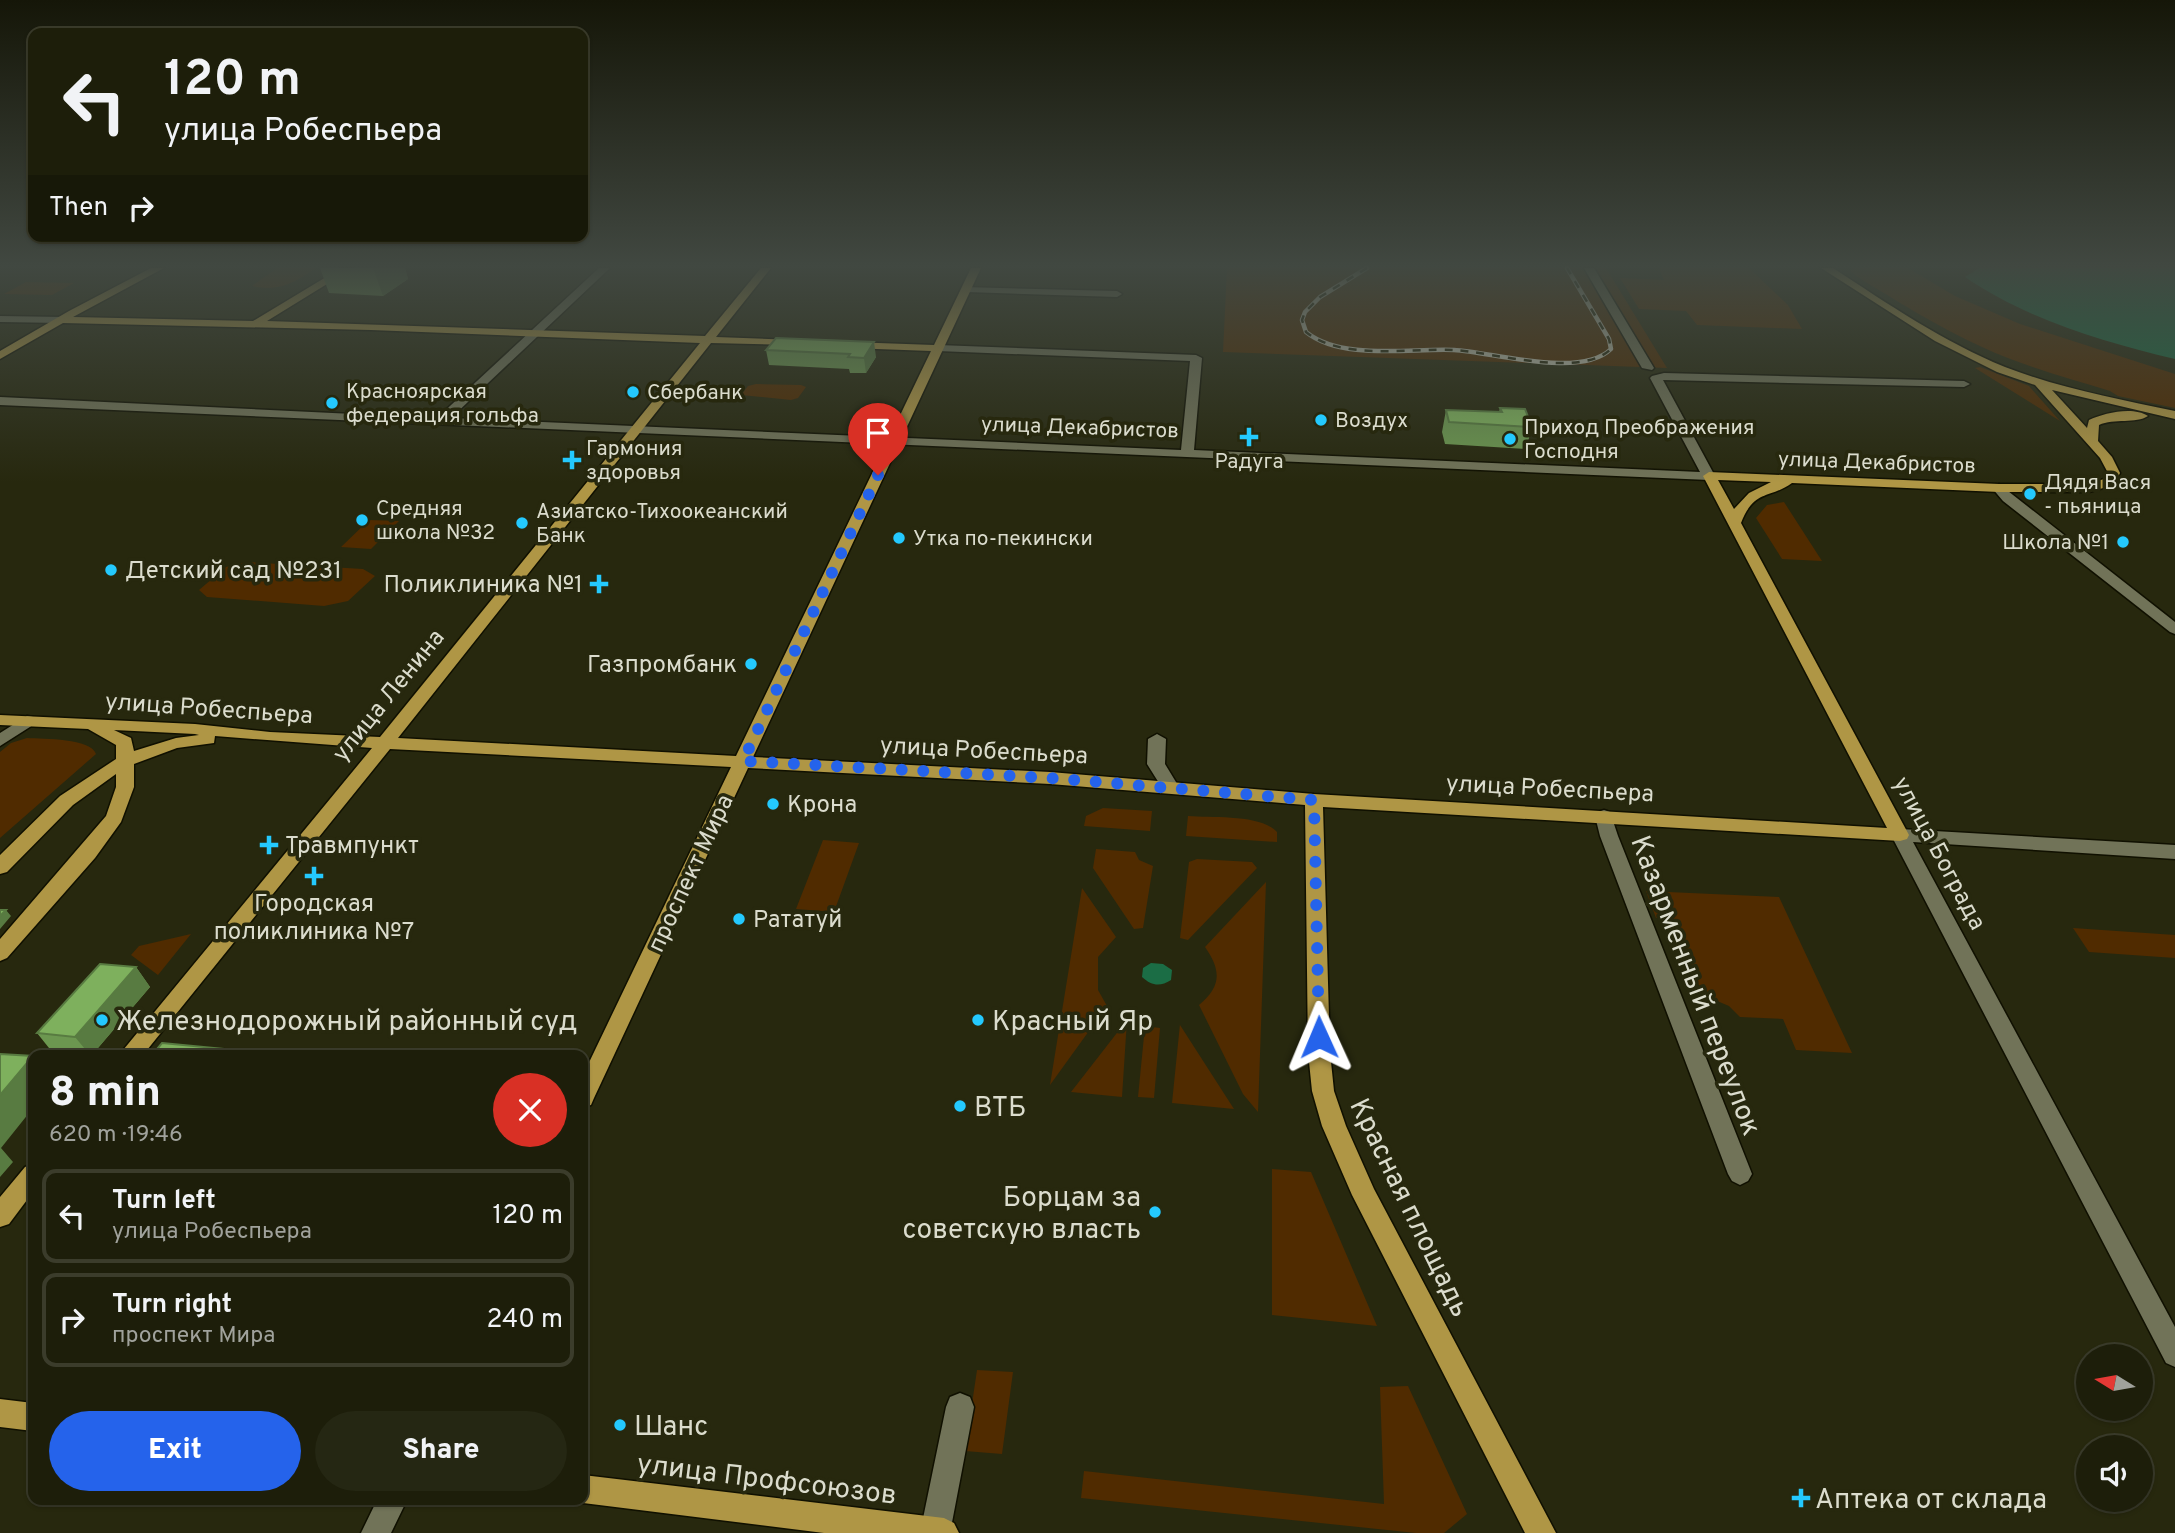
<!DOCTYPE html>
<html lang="en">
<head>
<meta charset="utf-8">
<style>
  :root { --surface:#1d1e0a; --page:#252713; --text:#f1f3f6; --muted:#a0a29c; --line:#3b3c2b; --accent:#2563eb }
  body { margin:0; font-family:Overpass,sans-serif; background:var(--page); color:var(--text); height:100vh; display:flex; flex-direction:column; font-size:26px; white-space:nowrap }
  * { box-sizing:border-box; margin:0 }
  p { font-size:23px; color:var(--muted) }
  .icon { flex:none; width:38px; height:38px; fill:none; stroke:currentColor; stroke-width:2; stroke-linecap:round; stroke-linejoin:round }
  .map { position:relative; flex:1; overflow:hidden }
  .drawer { position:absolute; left:28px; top:1050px; width:560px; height:455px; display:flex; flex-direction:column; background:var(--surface); border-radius:14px; box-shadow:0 2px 5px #0004,0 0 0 2px var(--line) }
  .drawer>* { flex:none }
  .banner { position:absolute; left:28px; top:28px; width:560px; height:214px; border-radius:14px; box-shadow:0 2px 5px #0004,0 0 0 2px var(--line); background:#1d1e0a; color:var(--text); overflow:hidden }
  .needle { width:46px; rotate:281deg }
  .controls { position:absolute; left:2076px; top:1344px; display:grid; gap:14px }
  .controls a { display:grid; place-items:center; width:77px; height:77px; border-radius:50%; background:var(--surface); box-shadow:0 2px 5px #0004,0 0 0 2px var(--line); font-size:35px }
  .pin { position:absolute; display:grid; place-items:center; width:60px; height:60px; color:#fff; margin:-72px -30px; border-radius:50% 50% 50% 0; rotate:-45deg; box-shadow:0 0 7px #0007 }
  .pin .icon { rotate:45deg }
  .me { position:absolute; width:77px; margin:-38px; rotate:359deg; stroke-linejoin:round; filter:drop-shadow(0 0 5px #0008) }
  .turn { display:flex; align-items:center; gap:24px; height:147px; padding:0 21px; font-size:32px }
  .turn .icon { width:91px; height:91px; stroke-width:2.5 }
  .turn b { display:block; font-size:49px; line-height:60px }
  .then { display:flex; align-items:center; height:66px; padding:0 21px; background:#0003; gap:14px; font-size:26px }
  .round { display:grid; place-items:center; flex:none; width:74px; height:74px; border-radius:37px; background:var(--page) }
  .headline { display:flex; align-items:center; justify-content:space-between; height:119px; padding:0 21px }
  h1 { font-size:42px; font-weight:800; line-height:52px }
  .primary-button { display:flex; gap:14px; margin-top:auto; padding:14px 21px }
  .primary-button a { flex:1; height:80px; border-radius:42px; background:var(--accent); color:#fff; font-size:28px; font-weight:800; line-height:80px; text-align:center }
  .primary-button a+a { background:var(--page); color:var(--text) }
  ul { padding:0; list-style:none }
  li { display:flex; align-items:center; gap:21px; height:94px; margin:0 14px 10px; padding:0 7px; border:4px solid var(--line); border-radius:14px }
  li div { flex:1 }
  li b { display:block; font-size:26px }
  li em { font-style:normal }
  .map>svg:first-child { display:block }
</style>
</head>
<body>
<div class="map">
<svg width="2175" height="1533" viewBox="0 0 2175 1533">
  <rect width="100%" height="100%" fill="#27280e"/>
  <path fill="#502b00" d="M 277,268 L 316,268 C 295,283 278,292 252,286 Z
    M 1227,268 L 1606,268 L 1667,368 L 1223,352 Z
    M 1659,268 L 1749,268 L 1788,305 L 1802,329 L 1697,325 L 1686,311 L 1639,309 L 1620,278 L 1664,280 Z
    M 1855,268 L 1908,268 L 1955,296 L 2020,324 L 2175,374 L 2175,408 L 2118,396 L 2110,391 C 2067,378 2023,366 1982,347 C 1938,327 1897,301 1856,276 L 1850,270 Z
    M 26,282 L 74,283 L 52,295 L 4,294 Z
    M 1980,367 L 2029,386 L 2060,421 L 1975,368 Z
    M 756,384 L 801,385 L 806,387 L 798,398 L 791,400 L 741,395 L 748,386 Z
    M 1784,502 L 1822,561 L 1782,559 L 1756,518 L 1767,505 Z
    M 369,520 L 399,521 L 371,549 L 341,547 Z
    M 247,562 L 363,569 L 375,576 L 348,601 L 324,606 L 207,597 L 199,590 L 226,567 Z
    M 27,738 C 44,739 91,738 96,754 L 0,838 L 0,752 L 11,743 Z
    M 1103,808 L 1152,811 L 1150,831 L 1084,826 L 1086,816 Z
    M 1188,816 C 1213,818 1260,814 1277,832 L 1277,842 L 1186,836 Z
    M 823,840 L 859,843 L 834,912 L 796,909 Z
    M 1096,849 L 1135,852 L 1139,860 L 1153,866 L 1143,928 L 1134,929 L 1093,868 Z
    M 1197,859 L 1252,862 L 1257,868 L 1188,940 L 1180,938 L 1189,862 Z
    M 1266,882 L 1258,1112 L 1243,1094 L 1199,1005 C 1222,986 1221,970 1205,947 Z
    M 1082,888 L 1116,937 L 1098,957 L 1098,990 L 1107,1006 L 1050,1085 Z
    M 1646,891 L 1779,897 L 1852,1053 L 1796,1050 L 1783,1019 L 1740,1017 L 1729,1006 L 1703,995 L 1673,926 L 1677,926 L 1674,919 L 1656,918 Z
    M 2073,928 L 2175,935 L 2175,958 L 2089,952 Z
    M 191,934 L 158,975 L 131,955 L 139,946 Z
    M 1127,1020 L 1122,1097 L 1071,1092 Z
    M 1180,1024 L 1180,1025 L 1234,1109 L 1172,1103 Z
    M 1145,1026 L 1160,1028 L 1154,1098 L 1138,1097 Z
    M 1272,1169 L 1311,1172 L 1377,1326 L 1272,1315 Z
    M 977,1370 L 1013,1372 L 1002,1454 L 965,1451 Z
    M 1408,1386 L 1467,1514 L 1444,1533 L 1416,1533 L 1081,1498 L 1084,1471 L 1384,1504 L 1380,1387 Z"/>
  <path fill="#1b6d45" d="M 1979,268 L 2175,268 L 2175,359 C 2103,342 2026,319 1965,277 Z
    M 1151,963 L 1163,964 L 1172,970 L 1171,980 C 1160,987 1152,986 1142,977 L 1143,968 Z"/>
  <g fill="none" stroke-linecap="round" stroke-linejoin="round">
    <defs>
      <path id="minor" d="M 599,268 L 610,268 L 451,418 L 1181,450 L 1190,361 L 938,351 L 933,348 L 938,345 L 1196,355 L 1202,358 L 1194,450 L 1700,472 L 1650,378 L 1652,376 L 1664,373 L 1964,381 L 1970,384 L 1964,387 L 1663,380 L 1715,476 L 1709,480 L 0,405 L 0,397 L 437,418 Z
        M 1584,268 L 1594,268 L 1654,368 L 1652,370 L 1642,368 Z
        M 963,287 L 1117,291 L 1122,294 L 1117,297 L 967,292 L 963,291 Z
        M 0,316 L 63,317 L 68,320 L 63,323 L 0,322 Z
        M 1999,484 L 2175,622 L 2175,634 L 2170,632 L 2003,501 L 1992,488 Z
        M 27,716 L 33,717 L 35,721 L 33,725 L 0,746 L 0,733 Z
        M 1157,734 L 1166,739 L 1165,764 L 1179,787 L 1176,791 L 1164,791 L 1147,764 L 1148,739 Z
        M 1604,810 L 1610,812 L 1618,836 L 1752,1174 L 1748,1181 L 1740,1185 L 1732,1181 L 1728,1174 L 1600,836 L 1595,816 L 1598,812 Z
        M 1900,829 L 2175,845 L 2175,859 L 1913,842 L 2175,1327 L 2175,1367 L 2166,1363 L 1891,835 L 1893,831 Z
        M 960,1393 L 970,1397 L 974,1407 L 950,1533 L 920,1533 L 946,1407 L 950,1397 Z
        M 377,1500 L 407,1500 L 391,1533 L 361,1533 Z"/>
      <path id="major" d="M 151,268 L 164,268 L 73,317 L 253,321 L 341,268 L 353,268 L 267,321 L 705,336 L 761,268 L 771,268 L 716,337 L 794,340 L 798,341 L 798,345 L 711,343 L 398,738 L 736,756 L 931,351 L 850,348 L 845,345 L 850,342 L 934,345 L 971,268 L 981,268 L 753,757 L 1050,772 L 1314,794 L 1887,828 L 1703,476 L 1709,472 L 1999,484 L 2088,484 L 2104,479 L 2108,473 L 2100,458 L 2035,385 L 1997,372 L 1935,341 L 1821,268 L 1833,268 C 1888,304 1944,342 2005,367 C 2059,388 2117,399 2175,411 L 2175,419 L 2052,390 L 2087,428 L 2089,420 C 2104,413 2133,406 2148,416 C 2136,424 2114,418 2099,425 L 2098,441 L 2112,457 L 2120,473 L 2114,485 L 2089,492 L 1999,492 L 1792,483 C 1770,499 1754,489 1741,523 L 1909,835 L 1907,839 L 1900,841 L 1323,807 L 1330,1052 L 1334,1091 L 1346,1126 L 1374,1189 L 1556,1533 L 1525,1533 L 1352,1195 L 1322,1126 L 1312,1091 L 1308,1052 L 1305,805 L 1050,784 L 748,768 L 594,1098 L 591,1105 L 583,1107 L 583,1075 L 731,767 L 390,749 L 143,1055 L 119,1055 L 372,748 L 215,736 L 214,743 L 177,748 L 134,764 L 134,787 L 121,822 L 95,858 L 7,958 L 0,961 L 0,939 L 106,816 L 116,787 L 116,774 L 73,805 L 7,872 L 0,874 L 0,855 L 60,796 L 116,759 L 116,745 L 88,729 L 0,725 L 0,715 L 195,724 L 270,732 L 380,737 L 700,343 L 371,330 L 63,323 L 0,359 L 0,351 L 69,311 ZM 1718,480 L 1771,482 L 1749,493 L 1734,509 ZM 114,730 L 195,734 L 199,735 L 176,738 L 134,751 L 131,738 Z
        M 33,1164 L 33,1192 L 9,1224 L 0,1227 L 0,1197 L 25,1167 Z
        M 0,1399 L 33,1403 L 33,1431 L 0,1427 Z
        M 583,1475 L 944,1518 L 954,1523 L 959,1533 L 824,1533 L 583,1503 L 574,1500 L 583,1500 Z"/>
    </defs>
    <use href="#minor" stroke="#101000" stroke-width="3"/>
    <use href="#major" stroke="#101000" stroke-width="3"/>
    <use href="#minor" fill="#717358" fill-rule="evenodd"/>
    <use href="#major" fill="#af9645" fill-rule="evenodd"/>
    <defs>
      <path id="rail" d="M 1367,268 L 1320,297 L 1305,312 L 1302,320 L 1306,332 C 1342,361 1410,348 1454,350 C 1493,352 1580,379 1611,349 L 1609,339 L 1567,268"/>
    </defs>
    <use href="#rail" stroke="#c4c5b4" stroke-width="4.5"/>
    <use href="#rail" stroke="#27280e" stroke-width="2.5" stroke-dasharray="8" stroke-linecap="butt"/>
  </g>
  <path fill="#6c9750" d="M 320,268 L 405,268 L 408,279 L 383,296 L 329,293 Z
    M 776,338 L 876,357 L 866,373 L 850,373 L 849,369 L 769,365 L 766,350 Z
    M 1500,408 L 1532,427 L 1526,449 L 1445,444 L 1442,432 L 1446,410 L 1499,412 Z
    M 136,967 L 150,987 L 92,1055 L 53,1053 L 37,1033 Z"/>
  <path fill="#587b41" d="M 373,268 L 405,268 L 408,279 L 383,296 Z
    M 874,342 L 876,357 L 866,373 L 864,358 Z
    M 6,910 L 11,916 L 0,929 L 0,916 Z
    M 136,967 L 150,987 L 92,1055 L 90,1055 L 75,1037 Z
    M 225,1049 L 230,1055 L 220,1055 Z
    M 33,1056 L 33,1108 L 1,1148 L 13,1162 L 0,1177 L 0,1095 Z"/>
  <path fill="#7eb05d" stroke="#587b41" stroke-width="2" d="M 776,338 L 874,342 L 864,358 L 848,357 L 850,354 L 766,350 Z
    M 1500,408 L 1525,409 L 1532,427 L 1449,422 L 1446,410 L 1502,412 Z
    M 0,910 L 6,910 L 0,916 Z
    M 100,964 L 136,967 L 75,1037 L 37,1033 Z
    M 162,1043 L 225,1049 L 220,1055 L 152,1055 Z
    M 0,1054 L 33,1056 L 0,1095 Z"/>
  <linearGradient id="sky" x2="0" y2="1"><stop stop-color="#151608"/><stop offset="0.55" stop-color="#414841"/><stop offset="1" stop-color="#414841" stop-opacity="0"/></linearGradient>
  <rect width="2175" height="483" fill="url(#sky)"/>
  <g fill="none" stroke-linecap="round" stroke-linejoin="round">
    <path stroke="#2563eb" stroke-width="12" stroke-dasharray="0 21.6" d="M 878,475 L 743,761 L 1050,778 L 1314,800 L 1319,1037"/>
  </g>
  <g fill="#24c9fe" stroke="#27280e" stroke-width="2.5">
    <circle cx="633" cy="392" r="7"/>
    <circle cx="332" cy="403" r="7"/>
    <circle cx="1321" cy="420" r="7"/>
    <path d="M1245.5 426.5h7v7h7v7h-7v7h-7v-7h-7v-7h7z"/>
    <circle cx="1510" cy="439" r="7"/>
    <path d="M568.5 449.5h7v7h7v7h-7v7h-7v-7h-7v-7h7z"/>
    <circle cx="2030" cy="494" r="7"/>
    <circle cx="362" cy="520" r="7"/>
    <circle cx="522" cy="523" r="7"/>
    <circle cx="899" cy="538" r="7"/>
    <circle cx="2123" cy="542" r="7"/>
    <circle cx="111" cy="570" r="7"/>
    <path d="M595.5 573.5h7v7h7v7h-7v7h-7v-7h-7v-7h7z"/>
    <circle cx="751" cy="664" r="7"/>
    <circle cx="773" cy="804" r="7"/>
    <path d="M265.5 834.5h7v7h7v7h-7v7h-7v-7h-7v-7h7z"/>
    <path d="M310.5 865.5h7v7h7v7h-7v7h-7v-7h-7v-7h7z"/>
    <circle cx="739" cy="919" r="7"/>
    <circle cx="102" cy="1020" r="7"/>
    <circle cx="978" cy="1020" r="7"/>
    <circle cx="960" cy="1106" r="7"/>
    <circle cx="1155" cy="1212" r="7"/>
    <circle cx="620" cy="1425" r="7"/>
    <path d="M1797.5 1487.5h7v7h7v7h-7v7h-7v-7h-7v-7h7z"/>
  </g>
  <g text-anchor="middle" stroke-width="7" stroke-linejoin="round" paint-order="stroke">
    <g font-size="21" fill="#dbdccd" stroke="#27280e" text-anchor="start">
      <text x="346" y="398">Красноярская<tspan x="346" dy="24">федерация гольфа</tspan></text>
      <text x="647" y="399">Сбербанк</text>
      <text x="1335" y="427">Воздух</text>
      <text x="1524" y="434">Приход Преображения<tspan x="1524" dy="24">Господня</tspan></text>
      <text x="586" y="455">Гармония<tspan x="586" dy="24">здоровья</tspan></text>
      <text x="1249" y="468" text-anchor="middle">Радуга</text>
      <text x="2044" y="489">Дядя Вася<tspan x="2044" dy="24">- пьяница</tspan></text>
      <text x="376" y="515">Средняя<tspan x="376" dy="24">школа №32</tspan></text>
      <text x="536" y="518">Азиатско-Тихоокеанский<tspan x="536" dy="24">Банк</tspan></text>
      <text x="913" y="545">Утка по-пекински</text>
      <text x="2109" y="549" text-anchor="end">Школа №1</text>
    </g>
    <g font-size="21" fill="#dbdccd" stroke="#27280e">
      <text transform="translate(1080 427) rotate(2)" y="7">улица Декабристов</text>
      <text transform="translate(1877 462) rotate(2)" y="7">улица Декабристов</text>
    </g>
    <g font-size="24" fill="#dbdccd" stroke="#27280e" text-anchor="start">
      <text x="125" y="578">Детский сад №231</text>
      <text x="583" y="592" text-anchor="end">Поликлиника №1</text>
      <text x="737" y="672" text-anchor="end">Газпромбанк</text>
      <text x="787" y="812">Крона</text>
      <text x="285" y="853">Травмпункт</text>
      <text x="314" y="911" text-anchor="middle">Городская<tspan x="314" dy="28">поликлиника №7</tspan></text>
      <text x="753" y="927">Рататуй</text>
    </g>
    <g font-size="24" fill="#dbdccd" stroke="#27280e">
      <text transform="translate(388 695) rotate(-51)" y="8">улица Ленина</text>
      <text transform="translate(209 708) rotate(4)" y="8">улица Робеспьера</text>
      <text transform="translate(984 750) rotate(3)" y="8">улица Робеспьера</text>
      <text transform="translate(1550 788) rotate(3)" y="8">улица Робеспьера</text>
      <text transform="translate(1940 853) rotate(62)" y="8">улица Бограда</text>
      <text transform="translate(690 873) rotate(-65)" y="8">проспект Мира</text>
    </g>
    <g font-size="28" fill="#dbdccd" stroke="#27280e">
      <text transform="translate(1697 985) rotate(69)" y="10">Казарменный переулок</text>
      <text transform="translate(1411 1207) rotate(64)" y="10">Красная площадь</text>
      <text transform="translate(767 1478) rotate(7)" y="10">улица Профсоюзов</text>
    </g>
    <g font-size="28" fill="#dbdccd" stroke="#27280e" text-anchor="start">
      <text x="116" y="1030">Железнодорожный районный суд</text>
      <text x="992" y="1030">Красный Яр</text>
      <text x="974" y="1116">ВТБ</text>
      <text x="1141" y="1206" text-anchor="end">Борцам за<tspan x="1141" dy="32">советскую власть</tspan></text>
      <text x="634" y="1435">Шанс</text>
      <text x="1815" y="1508">Аптека от склада</text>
    </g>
  </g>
</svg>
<div class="controls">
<a><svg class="needle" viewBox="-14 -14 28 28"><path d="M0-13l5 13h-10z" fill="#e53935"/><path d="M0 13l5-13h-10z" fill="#a0a29c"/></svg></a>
<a><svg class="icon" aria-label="sound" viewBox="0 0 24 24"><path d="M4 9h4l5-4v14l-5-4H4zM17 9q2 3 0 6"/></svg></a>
</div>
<div class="pin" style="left:878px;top:475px;background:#d93025"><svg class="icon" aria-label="arrive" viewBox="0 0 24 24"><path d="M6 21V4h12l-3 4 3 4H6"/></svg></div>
<svg class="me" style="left:1319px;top:1037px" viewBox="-20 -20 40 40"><path d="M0-17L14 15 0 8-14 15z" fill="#2563eb" stroke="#fff" stroke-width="4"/></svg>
<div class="banner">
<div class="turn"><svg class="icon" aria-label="left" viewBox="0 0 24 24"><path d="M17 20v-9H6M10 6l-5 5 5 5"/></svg><div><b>120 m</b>улица Робеспьера</div></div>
<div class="then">Then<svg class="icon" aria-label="right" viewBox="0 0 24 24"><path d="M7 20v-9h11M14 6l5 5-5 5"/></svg></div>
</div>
<section class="drawer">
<div class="headline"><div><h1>8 min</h1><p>620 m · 19:46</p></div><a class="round" style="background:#d93025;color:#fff"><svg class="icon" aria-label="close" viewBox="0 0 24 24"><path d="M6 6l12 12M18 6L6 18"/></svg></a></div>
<ul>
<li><svg class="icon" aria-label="left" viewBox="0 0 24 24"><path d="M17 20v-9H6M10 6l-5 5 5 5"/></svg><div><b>Turn left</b><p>улица Робеспьера</p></div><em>120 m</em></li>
<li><svg class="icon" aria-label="right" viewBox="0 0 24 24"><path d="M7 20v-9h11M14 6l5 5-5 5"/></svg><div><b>Turn right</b><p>проспект Мира</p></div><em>240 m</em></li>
</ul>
<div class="primary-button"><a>Exit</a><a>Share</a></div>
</section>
</div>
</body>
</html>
